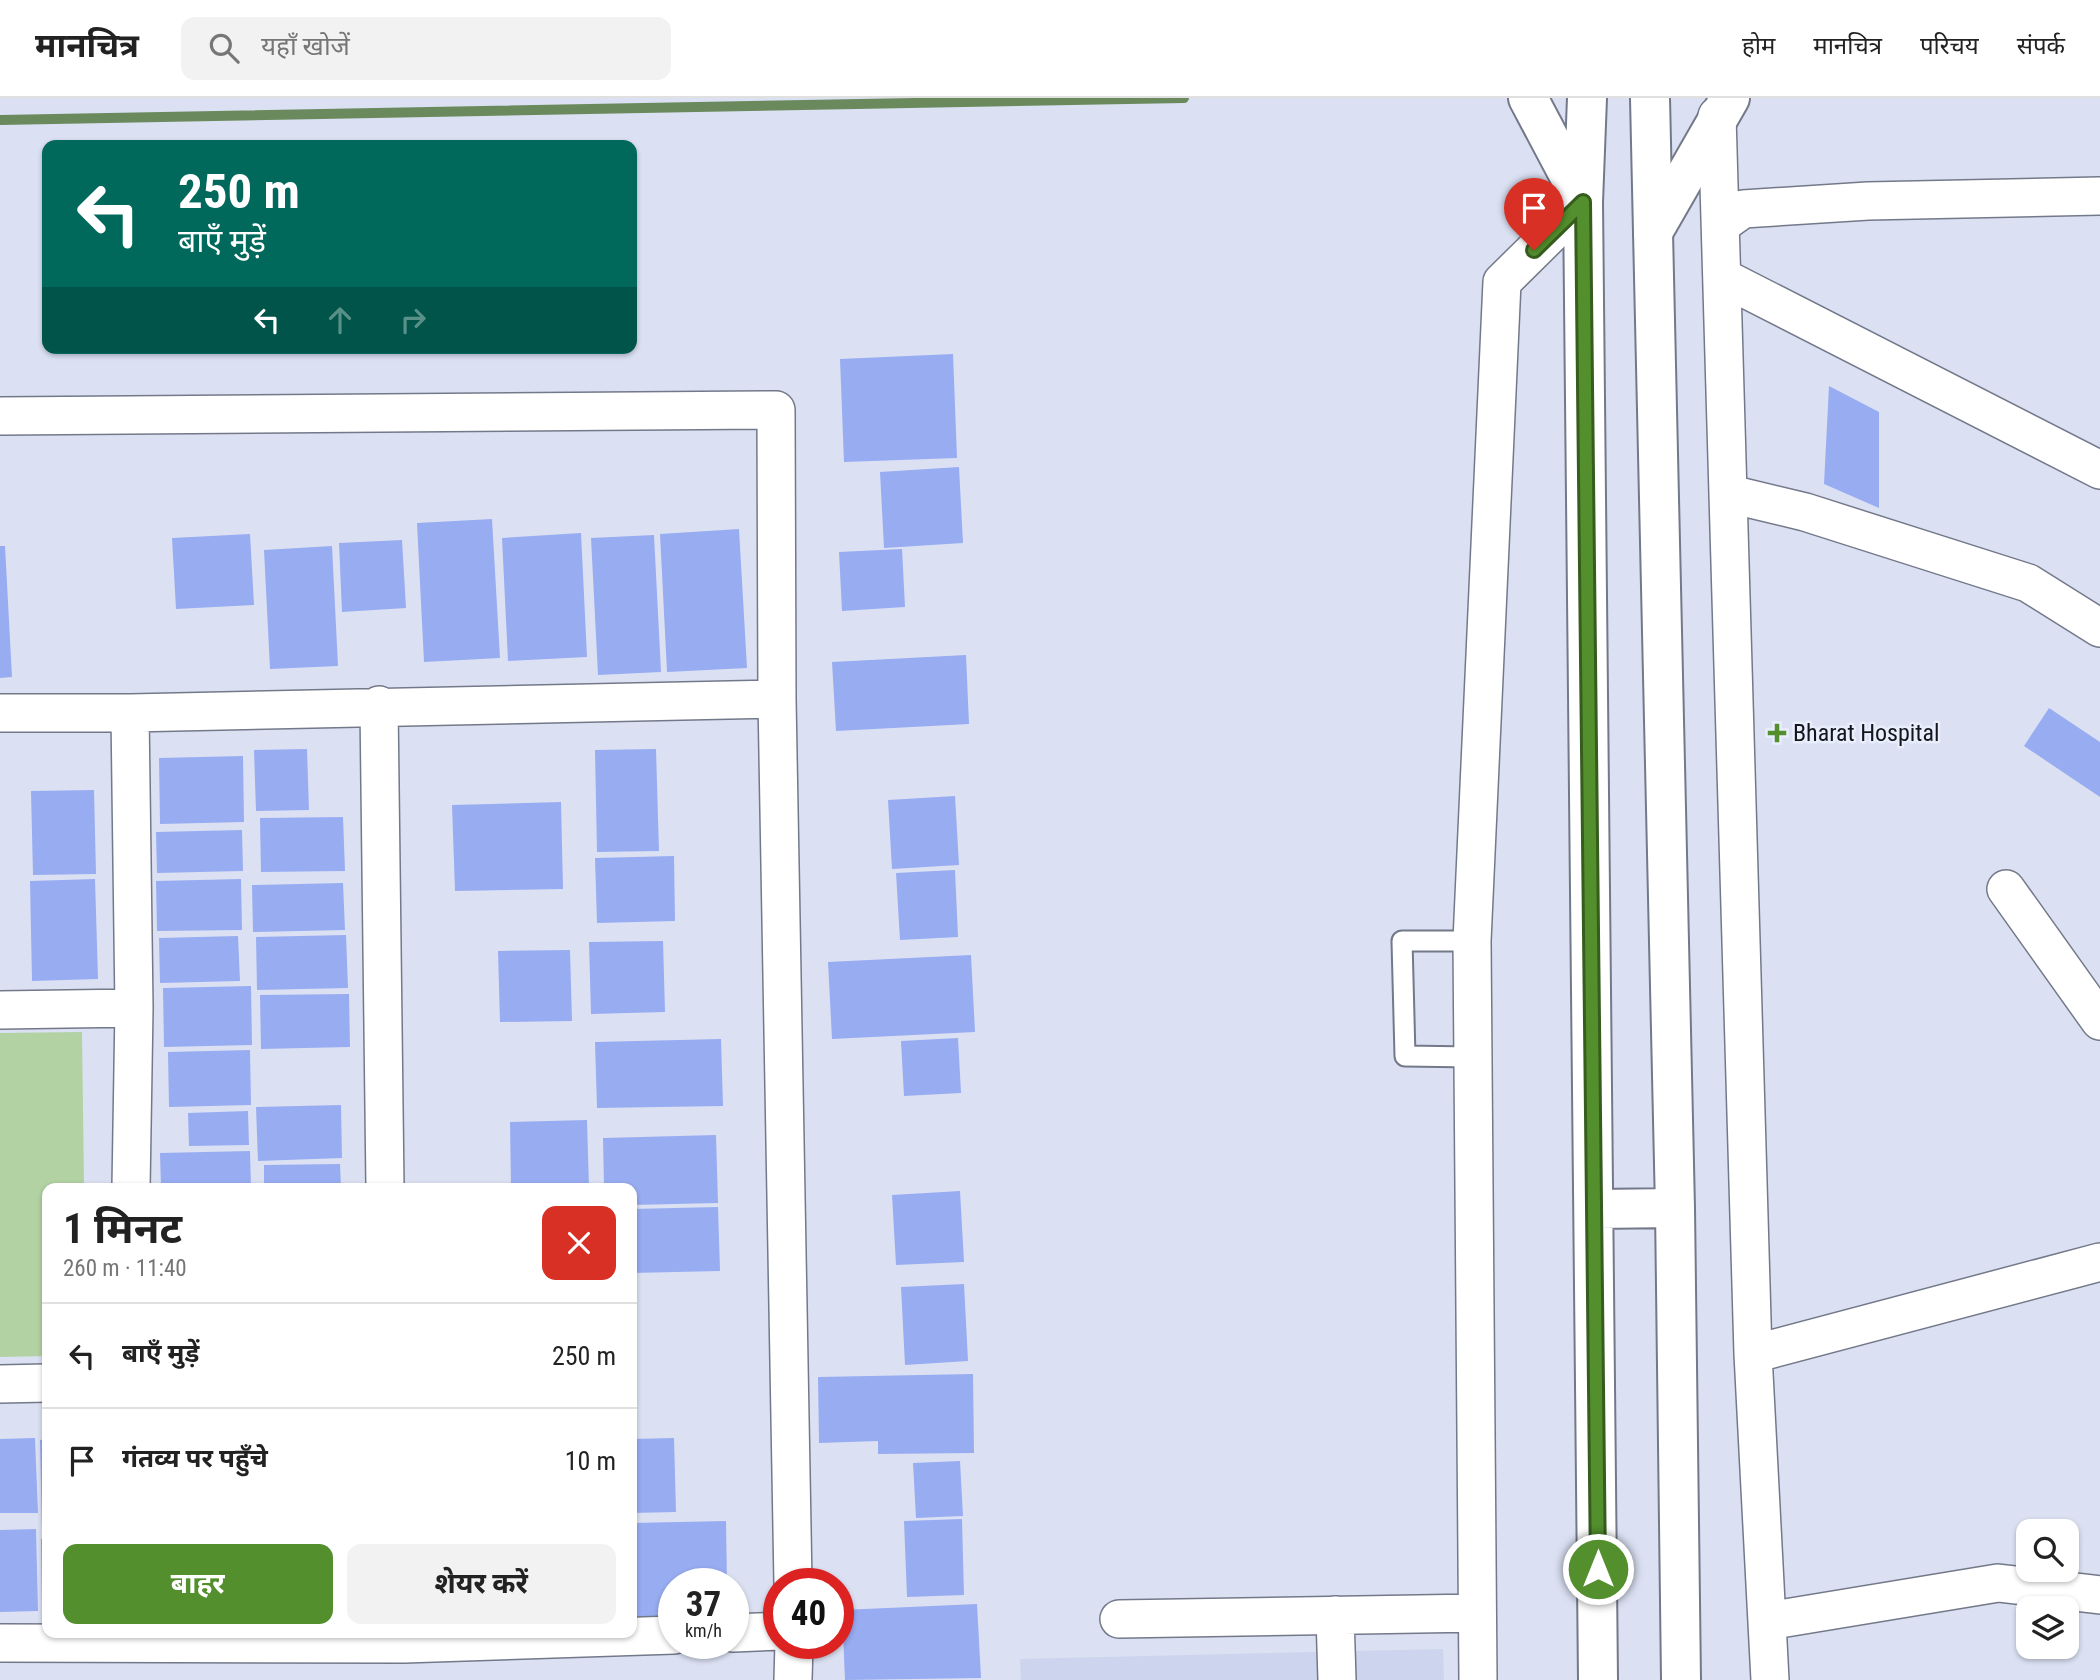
<!DOCTYPE html>
<html lang="hi">
<head>
<meta charset="utf-8">
<style>
  :root { --surface:#fff; --page:#f2f2f2; --text:#222; --muted:#767676; --line:#e0e0e0; --accent:#538f2d }
  body { margin:0; font-family:"Roboto Condensed","Noto Sans Devanagari",sans-serif; background:var(--page); color:var(--text); height:100vh; display:flex; flex-direction:column; font-size:26px; white-space:nowrap }
  * { box-sizing:border-box; margin:0 }
  p { font-size:23px; color:var(--muted) }
  .icon { flex:none; width:38px; height:38px; fill:none; stroke:currentColor; stroke-width:2; stroke-linecap:round; stroke-linejoin:round }
  .map { position:relative; flex:1; overflow:hidden }
  .side { position:absolute; left:42px; top:1085px; width:595px; height:455px; display:flex; flex-direction:column; background:var(--surface); border-radius:14px; box-shadow:0 2px 5px #0004 }
  .side>* { flex:none }
  .top-card { position:absolute; left:42px; top:42px; width:595px; height:214px; border-radius:14px; box-shadow:0 2px 5px #0004; background:#00695c; color:#fff; overflow:hidden }
  .buttons { position:absolute; left:2016px; top:1421px; display:grid; gap:14px }
  .buttons a { display:grid; place-items:center; width:63px; height:63px; border-radius:14px; background:var(--surface); box-shadow:0 2px 5px #0004; font-size:35px }
  .speed { position:absolute; left:658px; top:1470px; display:flex; gap:14px; font-size:35px; font-weight:700; text-align:center }
  .speed>* { display:grid; place-content:center; width:91px; height:91px; border-radius:50%; background:var(--surface); box-shadow:0 2px 5px #0004; line-height:1 }
  .speed small { font-size:18px; font-weight:400 }
  .speed .limit { border:10px solid #d22; background:#fff; color:#111 }
  .pin { position:absolute; display:grid; place-items:center; width:60px; height:60px; color:#fff; margin:-72px -30px; border-radius:50% 50% 50% 0; rotate:-45deg; box-shadow:0 0 7px #0007 }
  .pin .icon { rotate:45deg }
  .me { position:absolute; width:77px; margin:-38px; rotate:0deg; stroke-linejoin:round; filter:drop-shadow(0 0 5px #0008) }
  .turn { display:flex; align-items:center; gap:24px; height:147px; padding:0 21px; font-size:32px }
  .turn .icon { width:91px; height:91px; stroke-width:2.5 }
  .turn b { display:block; font-size:49px; line-height:60px }
  .lanes { display:flex; align-items:center; height:66px; padding:0 21px; background:#0003; justify-content:center; gap:35px; direction:ltr }
  .lanes .off { opacity:.35 }
  .round { display:grid; place-items:center; flex:none; width:74px; height:74px; border-radius:14px; background:var(--page) }
  .head { display:flex; align-items:center; justify-content:space-between; height:119px; padding:0 21px }
  h1 { font-size:42px; font-weight:700; line-height:52px }
  .button { display:flex; gap:14px; margin-top:auto; padding:14px 21px }
  .button a { flex:1; height:80px; border-radius:14px; background:var(--accent); color:#fff; font-size:28px; font-weight:700; line-height:80px; text-align:center }
  .button a+a { background:var(--page); color:var(--text) }
  ul { padding:0; list-style:none }
  li { display:flex; align-items:center; gap:21px; height:105px; padding:0 21px; border-top:2px solid var(--line) }
  li div { flex:1 }
  li b { display:block; font-size:26px }
  li em { font-style:normal }
  header { display:flex; align-items:center; gap:42px; box-sizing:border-box; height:98px; padding:0 35px; background:var(--surface); border-bottom:2px solid var(--line) }
  header strong { font-size:33px }
  nav { display:flex; gap:38px; margin-inline-start:auto; font-size:24px }
  .search { width:490px; height:63px; background:var(--page); display:flex; align-items:center; gap:18px; box-sizing:border-box; padding:0 24px; border-radius:14px; color:var(--muted); font-size:26px }
  .map>svg:first-child { display:block }
</style>
</head>
<body>
<header>
<strong>मानचित्र</strong>
<div class="search"><svg class="icon" aria-label="search" viewBox="0 0 24 24"><circle cx="10" cy="10" r="6"/><path d="M15 15l6 6"/></svg>यहाँ खोजें</div>
<nav><a>होम</a><a>मानचित्र</a><a>परिचय</a><a>संपर्क</a></nav>
</header>
<div class="map">
<svg width="2100" height="1582" viewBox="0 0 2100 1582">
  <rect width="100%" height="100%" fill="#dbe1f3"/>
  <path fill="#ccd5ed" d="M 1443,1551 L 1444,1582 L 1021,1582 L 1020,1561 Z"/>
  <path fill="#b2d2a3" d="M 82,934 L 84,1090 L 47,1090 L 47,1258 L 0,1259 L 0,935 Z"/>
  <g fill="none" stroke-linecap="round" stroke-linejoin="round">
    <path stroke="#6a8a5d" stroke-width="10" d="M 0,22 L 1184,0"/>
  </g>
  <path fill="#98acf1" d="M 953,256 L 957,360 L 844,364 L 840,261 Z
    M 1829,288 L 1879,314 L 1879,410 L 1824,386 Z
    M 959,369 L 963,445 L 884,450 L 880,374 Z
    M 492,421 L 500,560 L 424,564 L 417,425 Z
    M 739,431 L 747,570 L 667,574 L 660,436 Z
    M 581,435 L 587,559 L 508,563 L 502,440 Z
    M 250,436 L 254,507 L 176,511 L 172,440 Z
    M 654,437 L 661,574 L 598,577 L 591,440 Z
    M 402,442 L 406,510 L 342,514 L 339,445 Z
    M 0,448 L 5,448 L 12,579 L 0,580 Z
    M 332,448 L 338,568 L 270,571 L 264,452 Z
    M 902,451 L 905,509 L 842,513 L 839,454 Z
    M 966,557 L 969,626 L 836,633 L 832,564 Z
    M 2049,610 L 2100,644 L 2100,699 L 2024,648 Z
    M 307,651 L 309,712 L 256,713 L 254,652 Z
    M 656,651 L 659,753 L 597,754 L 595,652 Z
    M 243,658 L 244,724 L 160,726 L 159,660 Z
    M 94,692 L 96,776 L 33,777 L 31,693 Z
    M 955,698 L 959,767 L 892,771 L 888,702 Z
    M 561,704 L 563,791 L 455,793 L 452,707 Z
    M 343,719 L 345,773 L 261,774 L 260,720 Z
    M 242,732 L 243,773 L 157,775 L 156,734 Z
    M 674,758 L 675,823 L 597,825 L 595,760 Z
    M 955,772 L 958,839 L 900,842 L 896,775 Z
    M 95,781 L 98,881 L 32,883 L 30,783 Z
    M 241,781 L 242,832 L 157,833 L 156,783 Z
    M 343,785 L 345,832 L 253,834 L 252,787 Z
    M 346,837 L 348,890 L 257,892 L 256,839 Z
    M 238,838 L 240,883 L 160,885 L 159,840 Z
    M 663,843 L 665,914 L 591,916 L 589,844 Z
    M 570,852 L 572,923 L 500,924 L 498,853 Z
    M 971,857 L 975,934 L 832,941 L 828,864 Z
    M 251,888 L 252,947 L 164,949 L 163,890 Z
    M 349,896 L 350,949 L 261,951 L 260,897 Z
    M 958,940 L 961,995 L 904,998 L 901,943 Z
    M 721,941 L 723,1008 L 597,1010 L 595,944 Z
    M 250,952 L 251,1007 L 169,1009 L 168,954 Z
    M 341,1007 L 342,1060 L 258,1063 L 256,1009 Z
    M 248,1013 L 249,1047 L 189,1048 L 188,1015 Z
    M 587,1022 L 589,1089 L 511,1090 L 510,1024 Z
    M 716,1037 L 718,1105 L 632,1107 L 632,1090 L 604,1090 L 603,1040 Z
    M 250,1053 L 251,1090 L 161,1090 L 160,1055 Z
    M 340,1066 L 341,1090 L 264,1090 L 264,1067 Z
    M 960,1093 L 964,1164 L 896,1167 L 892,1097 Z
    M 718,1109 L 720,1173 L 632,1175 L 632,1111 Z
    M 964,1186 L 968,1263 L 905,1267 L 901,1189 Z
    M 973,1276 L 974,1355 L 878,1356 L 878,1343 L 819,1345 L 818,1279 Z
    M 35,1340 L 38,1415 L 0,1415 L 0,1341 Z
    M 674,1340 L 676,1414 L 632,1415 L 632,1341 Z
    M 47,1341 L 47,1431 L 42,1431 L 40,1342 Z
    M 960,1363 L 963,1418 L 916,1420 L 913,1365 Z
    M 962,1421 L 964,1497 L 907,1499 L 904,1423 Z
    M 726,1423 L 727,1486 L 674,1486 L 674,1519 L 632,1520 L 632,1425 Z
    M 36,1431 L 38,1513 L 0,1514 L 0,1432 Z
    M 41,1441 L 47,1441 L 47,1514 L 42,1514 Z
    M 977,1506 L 981,1580 L 845,1582 L 842,1512 Z"/>
  <g fill="none" stroke-linecap="round" stroke-linejoin="round">
    <defs>
      <path id="lane" d="M 1472,843 L 1402,843 L 1405,958 L 1473,959"/>
      <path id="street" d="M 1717,18 L 1753,1256 L 1770,1582
        M 1722,126 L 1743,111 L 1868,103 L 2100,98
        M 1724,180 L 2100,372
        M 0,318 L 776,312 L 777,601 L 793,1486
        M 1730,396 L 1805,414 L 2028,485 L 2100,530
        M 379,607 L 385,1090
        M 0,615 L 130,615 L 777,601
        M 130,615 L 134,910 L 131,1090
        M 2006,791 L 2100,923
        M 0,912 L 134,910
        M 1753,1256 L 2100,1164
        M 0,1286 L 47,1285
        M 1335,1517 L 1337,1582
        M 1119,1521 L 1477,1515
        M 1767,1523 L 1998,1485 L 2100,1497
        M 733,1535 L 779,1533
        M 0,1545 L 404,1546 L 674,1537
        M 793,1582 L 794,1545
        M 1478,1582 L 1472,843 L 1502,184 L 1583,104"/>
      <path id="secondary" d="M 1528,0 L 1583,104 L 1598,1582
        M 1596,1111 L 1675,1110
        M 1681,1582 L 1675,1110 L 1653,134 L 1730,0"/>
      <path id="primary" d="M 1650,0 L 1653,134
        M 1583,104 L 1587,0"/>
    </defs>
    <use href="#lane" stroke="#737989" stroke-width="23"/>
    <use href="#street" stroke="#737989" stroke-width="40"/>
    <use href="#secondary" stroke="#737989" stroke-width="42"/>
    <use href="#primary" stroke="#737989" stroke-width="42"/>
    <use href="#lane" stroke="#fff" stroke-width="19"/>
    <use href="#street" stroke="#fff" stroke-width="37"/>
    <use href="#secondary" stroke="#fff" stroke-width="38"/>
    <use href="#primary" stroke="#fff" stroke-width="38"/>
  </g>
  <g fill="none" stroke-linecap="round" stroke-linejoin="round">
    <defs>
      <path id="route" d="M 1534,152 L 1583,104 L 1598,1471"/>
    </defs>
    <use href="#route" stroke="#365d1d" stroke-width="18"/>
    <use href="#route" stroke="#538f2d" stroke-width="12"/>
  </g>
  <path fill="#538f2d" stroke="#e9eefd" stroke-width="2.5" d="M1773.5 624.5h7v7h7v7h-7v7h-7v-7h-7v-7h7z"/>
  <g text-anchor="middle" stroke-width="5" stroke-linejoin="round" paint-order="stroke">
    <g font-size="24" fill="#14161c" stroke="#e9eefd" text-anchor="start">
      <text x="1793" y="643">Bharat Hospital</text>
    </g>
  </g>
</svg>
<div class="buttons">
<a><svg class="icon" aria-label="search" viewBox="0 0 24 24"><circle cx="10" cy="10" r="6"/><path d="M15 15l6 6"/></svg></a>
<a><svg class="icon" aria-label="layers" viewBox="0 0 24 24"><path d="M12 4l9 5-9 5-9-5zM3 14l9 5 9-5"/></svg></a>
</div>
<div class="speed"><div>37<small>km/h</small></div><div class="limit">40</div></div>
<div class="pin" style="left:1534px;top:152px;background:#d93025"><svg class="icon" aria-label="arrive" viewBox="0 0 24 24"><path d="M6 21V4h12l-3 4 3 4H6"/></svg></div>
<svg class="me" style="left:1598px;top:1471px" viewBox="-20 -20 40 40"><circle r="17" fill="#538f2d" stroke="#fff" stroke-width="3"/><path d="M0-11L8 9 0 5-8 9z" fill="#fff"/></svg>
<div class="top-card">
<div class="turn"><svg class="icon" aria-label="left" viewBox="0 0 24 24"><path d="M17 20v-9H6M10 6l-5 5 5 5"/></svg><div><b>250 m</b>बाएँ मुड़ें</div></div>
<div class="lanes"><svg class="icon" aria-label="left" viewBox="0 0 24 24"><path d="M17 20v-9H6M10 6l-5 5 5 5"/></svg><svg class="icon off" aria-label="ahead" viewBox="0 0 24 24"><path d="M12 20V5M6 11l6-6 6 6"/></svg><svg class="icon off" aria-label="right" viewBox="0 0 24 24"><path d="M7 20v-9h11M14 6l5 5-5 5"/></svg></div>
</div>
<section class="side">
<div class="head"><div><h1>1 मिनट</h1><p>260 m · 11:40</p></div><a class="round" style="background:#d93025;color:#fff"><svg class="icon" aria-label="close" viewBox="0 0 24 24"><path d="M6 6l12 12M18 6L6 18"/></svg></a></div>
<ul>
<li><svg class="icon" aria-label="left" viewBox="0 0 24 24"><path d="M17 20v-9H6M10 6l-5 5 5 5"/></svg><div><b>बाएँ मुड़ें</b></div><em>250 m</em></li>
<li><svg class="icon" aria-label="arrive" viewBox="0 0 24 24"><path d="M6 21V4h12l-3 4 3 4H6"/></svg><div><b>गंतव्य पर पहुँचे</b></div><em>10 m</em></li>
</ul>
<div class="button"><a>बाहर</a><a>शेयर करें</a></div>
</section>
</div>
</body>
</html>
